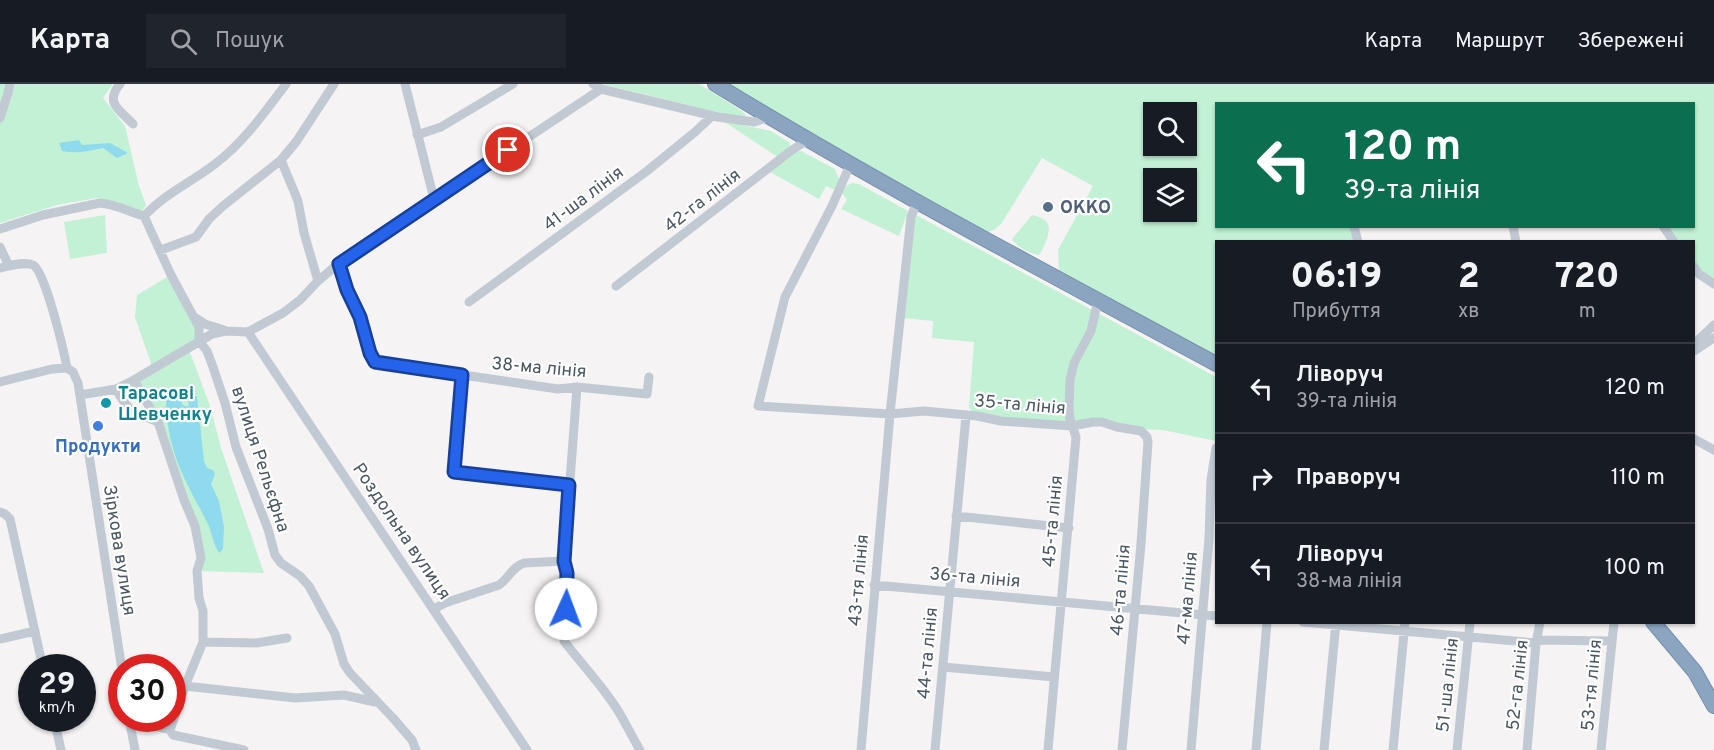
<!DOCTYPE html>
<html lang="uk">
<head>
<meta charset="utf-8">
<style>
  :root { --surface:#171b24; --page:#20242c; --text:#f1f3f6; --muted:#9ea1a6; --line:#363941 }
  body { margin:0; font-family:Overpass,sans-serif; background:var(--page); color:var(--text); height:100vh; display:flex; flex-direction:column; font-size:22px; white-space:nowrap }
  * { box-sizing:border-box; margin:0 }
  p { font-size:20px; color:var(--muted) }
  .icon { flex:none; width:33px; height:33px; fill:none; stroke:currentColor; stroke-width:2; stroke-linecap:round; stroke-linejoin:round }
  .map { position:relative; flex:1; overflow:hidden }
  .drawer { position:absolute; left:1215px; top:156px; width:480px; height:384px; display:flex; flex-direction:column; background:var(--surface); border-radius:0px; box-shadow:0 2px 4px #0004 }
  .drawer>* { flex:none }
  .hud { position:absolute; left:1215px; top:18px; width:480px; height:126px; border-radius:0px; box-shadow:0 2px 4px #0004; background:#0b6e4f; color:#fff; overflow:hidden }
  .tools { position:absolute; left:1143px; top:18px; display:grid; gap:12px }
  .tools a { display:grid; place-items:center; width:54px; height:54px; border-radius:0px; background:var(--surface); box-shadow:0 2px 4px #0004; font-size:30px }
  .speed { position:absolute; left:18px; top:570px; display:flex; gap:12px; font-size:30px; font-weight:700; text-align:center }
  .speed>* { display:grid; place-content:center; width:78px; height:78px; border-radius:50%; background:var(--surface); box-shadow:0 2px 4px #0004; line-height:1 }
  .speed small { font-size:15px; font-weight:400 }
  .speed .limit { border:9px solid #d22; background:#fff; color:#111 }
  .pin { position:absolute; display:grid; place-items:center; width:51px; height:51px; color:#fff; margin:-26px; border:3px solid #fff; border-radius:50%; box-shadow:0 2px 6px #0007 }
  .me { position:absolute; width:66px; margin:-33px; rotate:2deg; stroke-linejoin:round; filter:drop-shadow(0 0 4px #0008) }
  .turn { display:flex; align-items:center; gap:21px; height:126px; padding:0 30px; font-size:27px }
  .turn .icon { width:78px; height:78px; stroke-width:2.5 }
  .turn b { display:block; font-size:42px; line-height:51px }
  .eta { display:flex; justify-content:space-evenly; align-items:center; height:102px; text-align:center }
  .eta b { font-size:36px; font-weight:800; line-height:42px }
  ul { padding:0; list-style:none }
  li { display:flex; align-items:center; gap:18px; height:90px; padding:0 30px; border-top:2px solid var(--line) }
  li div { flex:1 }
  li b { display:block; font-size:22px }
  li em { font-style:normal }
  header { display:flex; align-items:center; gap:36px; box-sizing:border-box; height:84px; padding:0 30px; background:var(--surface); border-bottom:2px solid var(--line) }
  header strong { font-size:28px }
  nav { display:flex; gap:33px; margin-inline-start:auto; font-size:21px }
  .search { width:420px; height:54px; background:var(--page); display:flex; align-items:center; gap:15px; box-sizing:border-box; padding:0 21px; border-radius:0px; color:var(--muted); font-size:22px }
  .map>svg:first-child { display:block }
</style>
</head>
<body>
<header>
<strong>Карта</strong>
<div class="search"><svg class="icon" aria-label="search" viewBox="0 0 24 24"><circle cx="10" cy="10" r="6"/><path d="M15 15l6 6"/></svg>Пошук</div>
<nav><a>Карта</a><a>Маршрут</a><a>Збережені</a></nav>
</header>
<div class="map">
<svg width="1714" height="666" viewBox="0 0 1714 666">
  <rect width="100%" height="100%" fill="#f5f3f3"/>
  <path fill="#c3f1d5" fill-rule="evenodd" d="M 0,0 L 113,0 L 103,14 L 125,42 L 139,102 L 146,121 L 142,127 L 111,117 L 97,114 L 57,121 L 0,139 Z
    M 602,0 L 699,0 L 742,27 L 746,32 L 741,34 Z
    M 725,0 L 1714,0 L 1714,197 L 1694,180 L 1694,158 L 1677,157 L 1666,143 L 1694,142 L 1694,20 L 1216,20 L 1216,142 L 1350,143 L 1354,157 L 1216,158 L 1216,277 L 1059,188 L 1058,166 L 1093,102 L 1042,74 L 1001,140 L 994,146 L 986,149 L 849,74 ZM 1154,28 L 1186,28 L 1186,62 L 1154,62 ZM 1154,94 L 1186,94 L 1186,128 L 1154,128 Z
    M 723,37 L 771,47 L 790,59 L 789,65 L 779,74 Z
    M 801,67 L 835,85 L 839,96 L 835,106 L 826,102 L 819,115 L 770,88 L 793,69 Z
    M 852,99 L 859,100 L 908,127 L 899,152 L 841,125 L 847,116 L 842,109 L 846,102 Z
    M 105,131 L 107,169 L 70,175 L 64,138 Z
    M 916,131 L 1216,293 L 1216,357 L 1163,346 L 1137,345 L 977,332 L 969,324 L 974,258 L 932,254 L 933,237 L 903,234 L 912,145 Z
    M 1032,131 C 1049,135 1052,141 1046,157 C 1044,162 1042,167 1039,171 C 1031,170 1017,163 1012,155 Z
    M 169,192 L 196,243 L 196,255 L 152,282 L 135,233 L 137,211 Z
    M 190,268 L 210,322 L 221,364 L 264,489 L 197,487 L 201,474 L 140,298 Z"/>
  <path fill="#90daee" d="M 79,56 L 82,61 L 110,59 L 128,69 L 117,74 L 103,64 C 89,67 76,70 62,67 L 59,59 Z
    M 179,305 L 182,320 L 186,323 L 189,321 L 188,318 L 194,311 L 197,313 L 204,377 L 207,384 L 213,386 L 215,390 L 211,400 L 219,417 L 224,443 L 223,465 L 219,469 C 213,460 212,448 207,438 C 190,405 174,380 168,342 C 166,331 164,320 169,310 Z"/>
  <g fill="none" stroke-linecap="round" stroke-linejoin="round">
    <defs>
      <path id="highway" d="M 715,0 C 878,100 1048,189 1216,280
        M 1653,538 L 1695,588 L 1714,622"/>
    </defs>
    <use href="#highway" stroke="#7690ad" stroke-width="16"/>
    <path stroke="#c1cad2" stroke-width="9" d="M 120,0 C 104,19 120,26 133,40
      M 405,0 L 434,115
      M 593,0 L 601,5 L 718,33 L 754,38 L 769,33
      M 0,34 L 8,9 L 10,0
      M 417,51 L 441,43 L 513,0
      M 281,76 L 298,117 L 304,149 L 318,197
      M 850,81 L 832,122 L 785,213 L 758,322 L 890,330 L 924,327 L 977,332 L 1001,337 L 1072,342 L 1093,338 L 1102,338 L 1117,343 L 1141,347 L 1147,353 L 1148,358 L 1141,460 L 1122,666
      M 144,132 L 171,191 L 199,243 L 199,257 L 207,267 L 213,283 L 225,319 L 236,363 L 268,445 L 275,471 L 281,479 L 300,492 L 309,502 L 335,550 L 344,580 L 350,589 L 393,634 L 412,656 L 416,666
      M 1354,142 L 1358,158
      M 1513,142 L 1516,158
      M 1663,142 L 1674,158
      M 0,145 L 43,131 L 100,119 C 115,120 130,128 144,132 C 166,109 190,99 215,80 C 243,59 265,28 286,0
      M 0,163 L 9,182
      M 161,166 L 196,153 L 209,135 L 223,122 L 281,76 L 296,58 L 334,0
      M 338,180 L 347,206 L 360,233 L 370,269 L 375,278 L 558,305 L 577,303 L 647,310 L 649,293
      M 1694,183 L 1699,190 L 1714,200
      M 0,184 C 9,182 24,177 33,181 C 45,186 64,268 67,284
      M 616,202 L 792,66 L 808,56
      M 469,218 L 647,87 L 695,48 L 712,32
      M 196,234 L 205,240 L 224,246
      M 248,248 L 527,666
      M 1694,260 L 1714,241
      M 1694,267 L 1714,254
      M 67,284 L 73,288 L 78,299 L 122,586
      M 462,291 L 454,388 L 569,401
      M 134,296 L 158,338 L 184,416 L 195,442 L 201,474 L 197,487 L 199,514 L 203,527 L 203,558 L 185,602 L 170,646
      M 0,298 L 52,285 L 67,284
      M 577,303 L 564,477 L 567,489 L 564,557 C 583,582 609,609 624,637 C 629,646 634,656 640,666
      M 116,305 C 129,329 134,328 158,338
      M 80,311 L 116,305 L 134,296 L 212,250 L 226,247 L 248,248 L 283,229 L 300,216 L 318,197 L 338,180 L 601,5
      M 1694,355 L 1714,366
      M 0,428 L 5,430 L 10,435 L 43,584
      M 956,432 L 1069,444
      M 874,501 L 1216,532
      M 434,525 L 445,519 L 499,501 C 509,494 512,483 524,479 L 564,477
      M 1303,538 L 1536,559
      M 0,555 L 35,547
      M 1537,556 L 1611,557
      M 203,558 L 256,559 L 287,554
      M 943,583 L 1054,593
      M 185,602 L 295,614 L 344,611 L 375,618
      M 54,634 L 61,666
      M 129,634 L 135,666
      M 129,636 L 170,646 L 173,651 L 244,666
      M 861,666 L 890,330 L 911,133 L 917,118
      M 935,666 L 966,332
      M 1048,666 L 1076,353 L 1070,335 L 1069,325 L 1070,296 L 1074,279 L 1091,247 L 1098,216
      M 1191,666 L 1209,454 L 1211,396 L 1216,364
      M 1256,666 L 1267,538
      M 1324,666 L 1336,538
      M 1393,666 L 1405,538
      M 1457,666 L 1470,538
      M 1527,666 L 1536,559 L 1540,538
      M 1601,666 L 1614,538"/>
    <use href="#highway" stroke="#8ba5c1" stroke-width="14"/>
  </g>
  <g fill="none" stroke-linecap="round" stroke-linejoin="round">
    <defs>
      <path id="route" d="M 508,66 L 339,180 L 347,206 L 360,233 L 370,269 L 375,278 L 462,291 L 454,388 L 569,401 L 564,477 L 567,489 L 566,525"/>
    </defs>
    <use href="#route" stroke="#184099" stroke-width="15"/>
    <use href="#route" stroke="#2563eb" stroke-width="10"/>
  </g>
  <circle fill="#5c6f8a" stroke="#fff" stroke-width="2" cx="1048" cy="123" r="6"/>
  <circle fill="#0f9aa8" stroke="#fff" stroke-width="2" cx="106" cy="319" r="6"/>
  <circle fill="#3f7fe0" stroke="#fff" stroke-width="2" cx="98" cy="342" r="6"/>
  <g text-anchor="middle" stroke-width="4.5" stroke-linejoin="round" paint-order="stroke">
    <g font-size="18" fill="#4a5661" stroke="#fff">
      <text transform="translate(583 114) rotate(-37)" y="6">41-ша лінія</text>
      <text transform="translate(702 116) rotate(-38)" y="6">42-га лінія</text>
      <text transform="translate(539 283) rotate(5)" y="6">38-ма лінія</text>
      <text transform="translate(1020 320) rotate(5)" y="6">35-та лінія</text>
      <text transform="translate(261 375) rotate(72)" y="6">вулиця Рельєфна</text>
      <text transform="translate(1052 437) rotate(-85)" y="6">45-та лінія</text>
      <text transform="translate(402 447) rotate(56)" y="6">Роздольна вулиця</text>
      <text transform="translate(120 466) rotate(81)" y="6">Зіркова вулиця</text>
      <text transform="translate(975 493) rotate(5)" y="6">36-та лінія</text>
      <text transform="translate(858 496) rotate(-85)" y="6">43-тя лінія</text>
      <text transform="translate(1120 506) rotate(-85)" y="6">46-та лінія</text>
      <text transform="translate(1187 514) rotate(-85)" y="6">47-ма лінія</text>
      <text transform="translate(927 569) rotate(-85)" y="6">44-та лінія</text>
      <text transform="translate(1447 601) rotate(-84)" y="6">51-ша лінія</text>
      <text transform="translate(1517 601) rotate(-84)" y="6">52-га лінія</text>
      <text transform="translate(1591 601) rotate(-85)" y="6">53-тя лінія</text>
    </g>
    <g font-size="18" font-weight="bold" fill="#4e5e75" stroke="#fff" text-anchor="start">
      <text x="1060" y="129">ОККО</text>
    </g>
    <g font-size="18" font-weight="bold" fill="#0d838f" stroke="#fff" text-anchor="start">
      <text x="118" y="315">Тарасові<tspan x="118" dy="21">Шевченку</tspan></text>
    </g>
    <g font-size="18" font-weight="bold" fill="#366cbe" stroke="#fff">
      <text x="98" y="368">Продукти</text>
    </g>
  </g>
</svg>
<div class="tools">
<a><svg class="icon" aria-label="search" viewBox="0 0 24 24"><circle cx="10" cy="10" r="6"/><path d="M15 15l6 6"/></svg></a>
<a><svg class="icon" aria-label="layers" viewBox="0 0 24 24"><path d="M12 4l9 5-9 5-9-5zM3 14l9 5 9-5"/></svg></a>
</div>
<div class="speed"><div>29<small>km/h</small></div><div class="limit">30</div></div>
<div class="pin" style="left:508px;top:66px;background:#d93025"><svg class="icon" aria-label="arrive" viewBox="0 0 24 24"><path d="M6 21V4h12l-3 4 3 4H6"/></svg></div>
<svg class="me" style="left:566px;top:525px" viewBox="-20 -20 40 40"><circle r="19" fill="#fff"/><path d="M0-13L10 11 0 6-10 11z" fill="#2563eb"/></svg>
<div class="hud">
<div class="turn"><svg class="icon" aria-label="left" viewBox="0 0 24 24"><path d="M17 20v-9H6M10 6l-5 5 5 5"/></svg><div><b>120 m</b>39-та лінія</div></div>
</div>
<section class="drawer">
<div class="eta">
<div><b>06:19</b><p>Прибуття</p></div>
<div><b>2</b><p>хв</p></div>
<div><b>720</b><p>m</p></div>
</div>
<ul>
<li><svg class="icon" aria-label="left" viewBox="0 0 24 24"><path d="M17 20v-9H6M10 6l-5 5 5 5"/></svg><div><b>Ліворуч</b><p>39-та лінія</p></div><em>120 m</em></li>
<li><svg class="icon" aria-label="right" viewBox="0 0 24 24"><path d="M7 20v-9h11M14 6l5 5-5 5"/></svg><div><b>Праворуч</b></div><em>110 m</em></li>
<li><svg class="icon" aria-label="left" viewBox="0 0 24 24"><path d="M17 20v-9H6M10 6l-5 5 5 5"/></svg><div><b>Ліворуч</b><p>38-ма лінія</p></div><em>100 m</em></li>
</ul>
</section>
</div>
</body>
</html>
